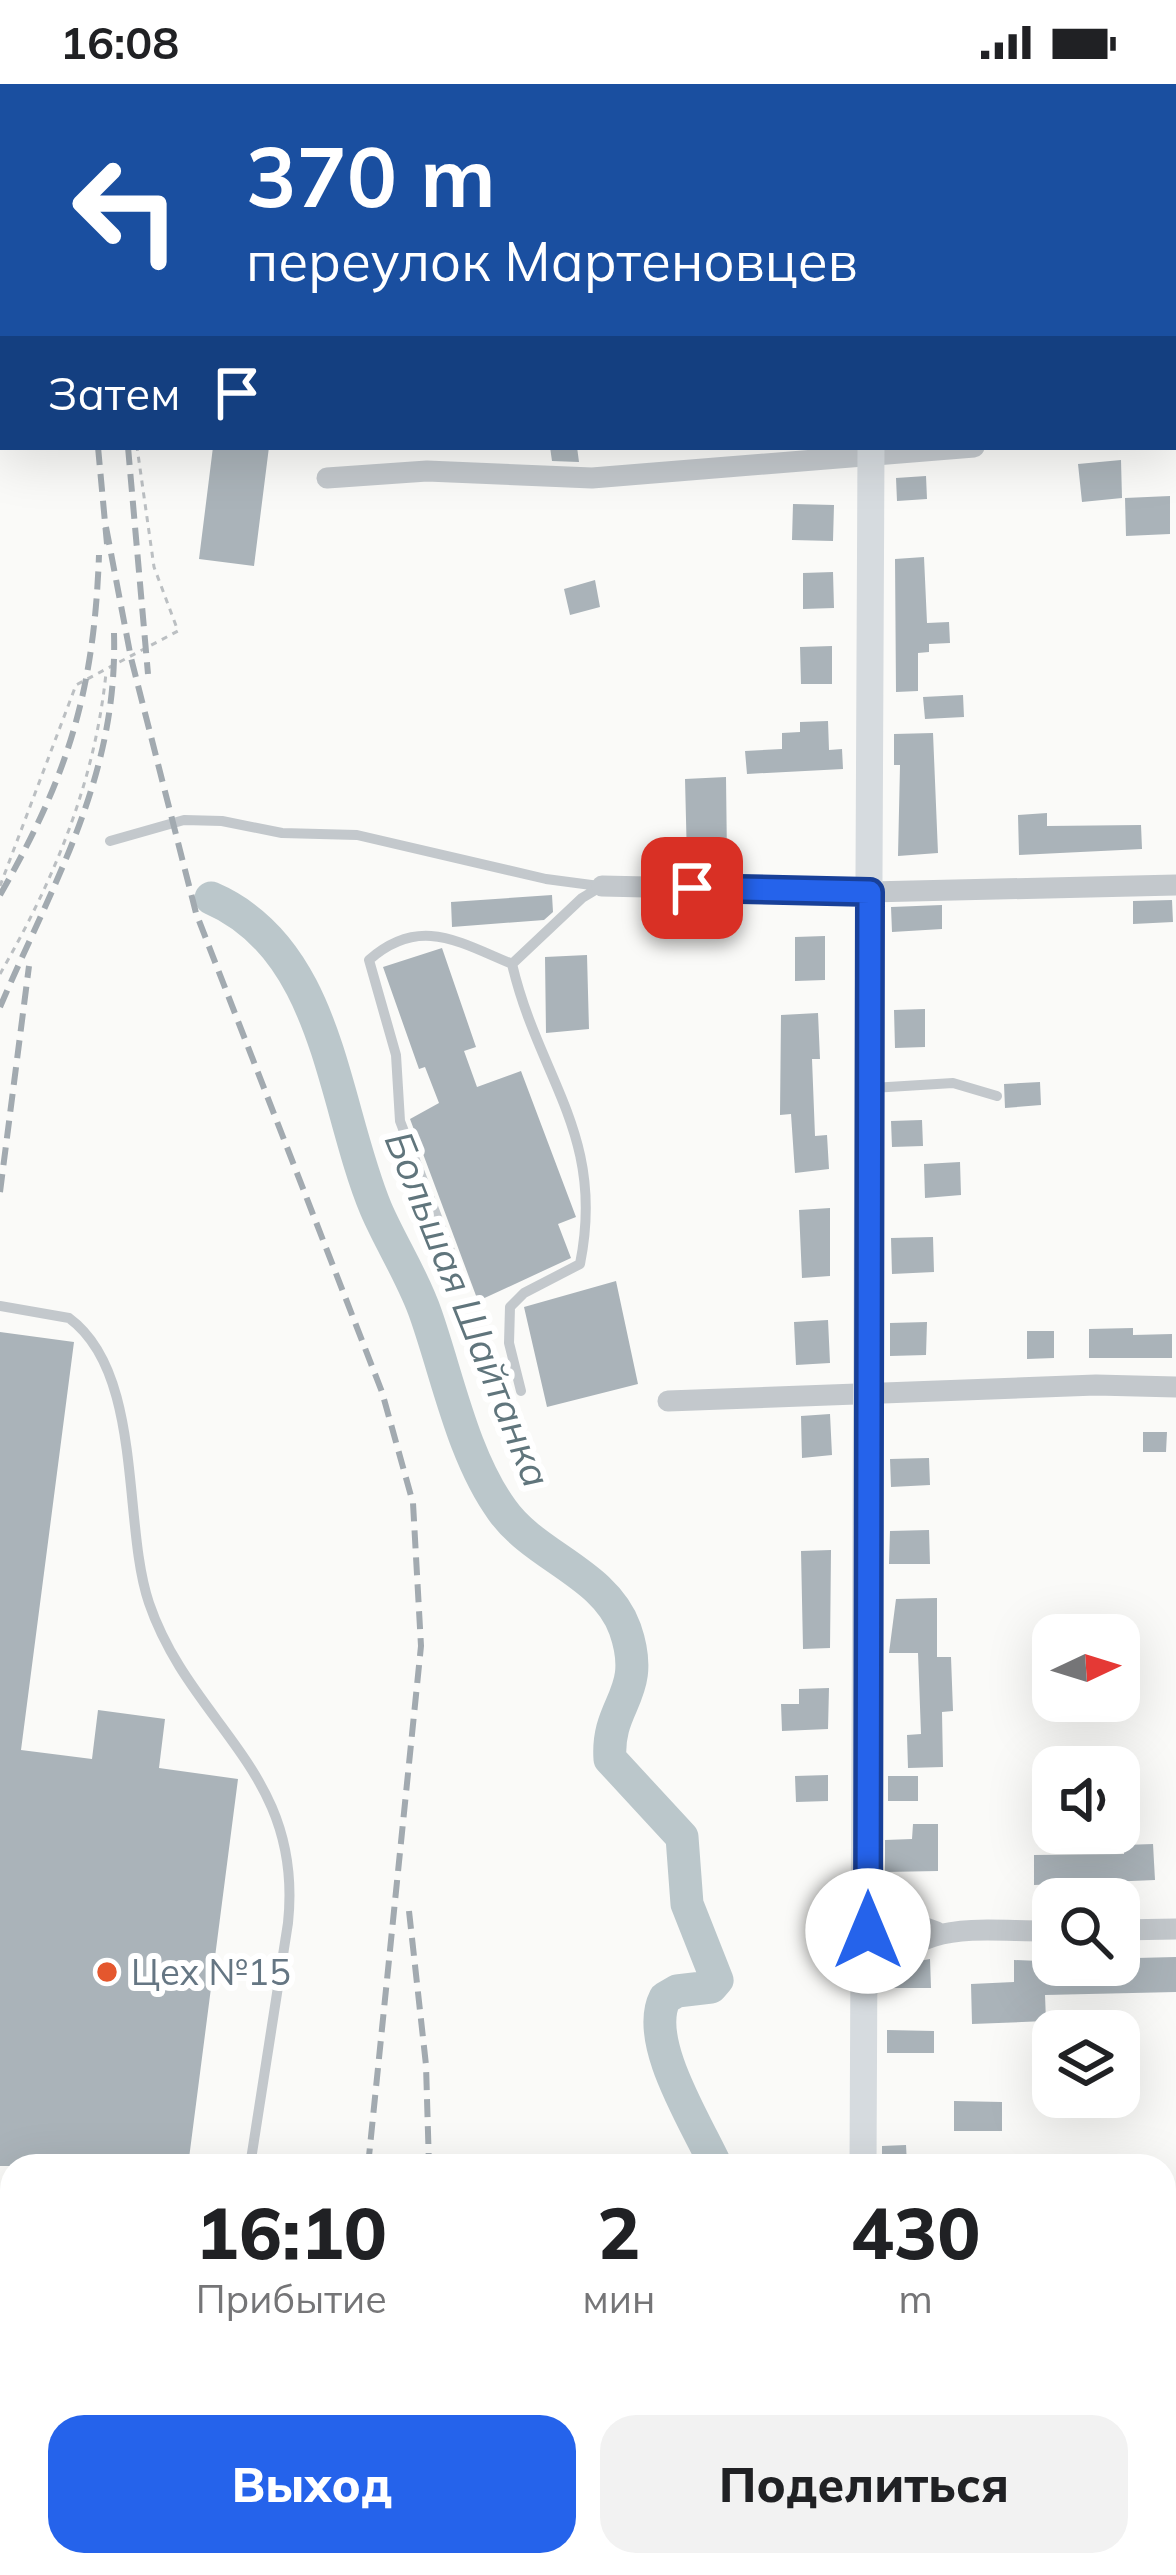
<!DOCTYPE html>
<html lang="ru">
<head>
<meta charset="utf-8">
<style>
  :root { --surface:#fff; --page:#f2f2f2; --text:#202124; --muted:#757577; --accent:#2563eb }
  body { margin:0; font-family:Mulish,sans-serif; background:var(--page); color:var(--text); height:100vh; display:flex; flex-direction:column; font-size:45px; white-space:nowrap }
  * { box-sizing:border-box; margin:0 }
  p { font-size:39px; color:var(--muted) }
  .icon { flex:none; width:66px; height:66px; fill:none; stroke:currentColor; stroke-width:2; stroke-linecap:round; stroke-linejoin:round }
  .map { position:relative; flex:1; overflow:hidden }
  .panel { position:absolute; left:0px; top:2070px; width:1176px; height:423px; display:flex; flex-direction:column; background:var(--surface); border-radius:36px 36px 0 0; box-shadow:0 12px 48px #0002 }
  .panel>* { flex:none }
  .banner { position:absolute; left:0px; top:0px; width:1176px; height:366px; box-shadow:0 12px 48px #0002; background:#1a4fa0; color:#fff; overflow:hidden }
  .needle { width:78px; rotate:86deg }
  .fabs { position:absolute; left:1032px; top:1530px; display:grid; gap:24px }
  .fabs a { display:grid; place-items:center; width:108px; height:108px; border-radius:24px; background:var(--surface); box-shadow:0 12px 48px #0002; font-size:60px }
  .pin { position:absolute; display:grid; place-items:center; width:102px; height:102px; color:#fff; margin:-51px; border-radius:24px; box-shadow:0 6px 18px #0006 }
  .me { position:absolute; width:132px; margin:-66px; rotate:0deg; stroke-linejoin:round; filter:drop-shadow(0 0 9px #0008) }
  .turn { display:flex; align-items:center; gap:42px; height:252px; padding:0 48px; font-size:54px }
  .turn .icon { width:156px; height:156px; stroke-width:2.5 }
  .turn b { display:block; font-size:84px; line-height:102px }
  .then { display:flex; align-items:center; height:114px; padding:0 48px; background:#0003; gap:24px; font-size:45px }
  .eta { display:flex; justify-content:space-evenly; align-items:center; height:204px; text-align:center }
  .eta b { font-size:72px; font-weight:800; line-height:84px }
  .button { display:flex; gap:24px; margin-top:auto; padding:24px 48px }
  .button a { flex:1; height:138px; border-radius:36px; background:var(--accent); color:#fff; font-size:48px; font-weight:800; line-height:138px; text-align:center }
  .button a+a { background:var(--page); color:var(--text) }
  .status { display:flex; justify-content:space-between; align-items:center; height:84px; padding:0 60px; background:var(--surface); direction:ltr }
  .status svg { height:33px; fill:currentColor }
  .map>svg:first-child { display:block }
</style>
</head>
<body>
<div class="status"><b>16:08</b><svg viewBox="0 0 49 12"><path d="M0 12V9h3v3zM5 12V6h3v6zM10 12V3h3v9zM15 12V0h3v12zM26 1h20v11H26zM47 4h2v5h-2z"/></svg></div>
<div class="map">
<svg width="1176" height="2491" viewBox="0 0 1176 2491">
  <rect width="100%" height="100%" fill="#fafaf8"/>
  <path fill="#bbc7cb" d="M 102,0 L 647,0 L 646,3 Z"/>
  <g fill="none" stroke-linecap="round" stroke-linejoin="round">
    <path stroke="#bbc7cb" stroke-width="33" d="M 211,814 C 329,865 332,1019 376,1125 C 391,1160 414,1195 426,1231 C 448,1294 463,1372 502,1426 C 535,1473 605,1489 625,1545 C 648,1611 606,1619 610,1675 L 682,1753 L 687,1820 L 717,1896 L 711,1903 L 677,1907 L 665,1914 C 643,1957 697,2040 716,2082
      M 642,2481 L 642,2491"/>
  </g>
  <path fill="#aab3b9" d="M 213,363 L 269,363 L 254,482 L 199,475 Z
    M 550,363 L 577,363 L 579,378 L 552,377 Z
    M 1121,376 L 1122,414 L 1082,418 L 1078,380 Z
    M 926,392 L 927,415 L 897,417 L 896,394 Z
    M 1170,412 L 1170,450 L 1126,452 L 1125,414 Z
    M 793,420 L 834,421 L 833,457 L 792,456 Z
    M 924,473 L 927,539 L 949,538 L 950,559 L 929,560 L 929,568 L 918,569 L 918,607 L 896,608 L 895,475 Z
    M 833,488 L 834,524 L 803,525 L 803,489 Z
    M 595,496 L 600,523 L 570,531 L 564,505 Z
    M 832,562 L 832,600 L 801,600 L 800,563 Z
    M 963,611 L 964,633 L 925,635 L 923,613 Z
    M 828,637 L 829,666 L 842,665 L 843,685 L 747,690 L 745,667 L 782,665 L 782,649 L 800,648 L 800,638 Z
    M 933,649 L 938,769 L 898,772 L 900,681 L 894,681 L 894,650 Z
    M 726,693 L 727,775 L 687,776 L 685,695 Z
    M 1047,729 L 1047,742 L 1141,741 L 1142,765 L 1019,771 L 1018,731 Z
    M 552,811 L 553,828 L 544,836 L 452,843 L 451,818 Z
    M 1172,816 L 1173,838 L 1133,840 L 1133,817 Z
    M 942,821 L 942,845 L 892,848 L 891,823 Z
    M 825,852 L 825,896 L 795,897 L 795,853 Z
    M 442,864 L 476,963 L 464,967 L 477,1003 L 521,987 L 576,1133 L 558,1140 L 571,1174 L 478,1217 L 410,1035 L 439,1019 L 425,983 L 419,985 L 383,883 Z
    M 587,871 L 589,945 L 546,949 L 545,873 Z
    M 925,925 L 925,963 L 895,964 L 894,926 Z
    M 818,929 L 820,975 L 812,975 L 815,1052 L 827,1051 L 829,1085 L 795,1089 L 791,1030 L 780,1031 L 781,931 Z
    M 1040,998 L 1041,1021 L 1005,1024 L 1004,1000 Z
    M 922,1036 L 923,1062 L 892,1063 L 891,1037 Z
    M 960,1078 L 961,1111 L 925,1114 L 924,1080 Z
    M 830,1124 L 830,1192 L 802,1194 L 799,1126 Z
    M 933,1153 L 934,1188 L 892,1190 L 891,1154 Z
    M 616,1197 L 638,1300 L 547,1323 L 524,1223 Z
    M 828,1236 L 830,1279 L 796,1281 L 794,1238 Z
    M 927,1238 L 926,1271 L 890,1272 L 890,1239 Z
    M 1133,1244 L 1133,1251 L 1172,1250 L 1172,1274 L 1089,1274 L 1089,1245 Z
    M 1027,1247 L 1054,1247 L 1054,1274 L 1027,1275 Z
    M 0,1248 L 74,1258 L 21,1666 L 92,1675 L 98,1626 L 165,1635 L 159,1684 L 238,1695 L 188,2082 L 0,2082 Z
    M 830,1330 L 832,1371 L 802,1374 L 801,1332 Z
    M 1143,1348 L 1167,1348 L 1166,1368 L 1143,1368 Z
    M 929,1374 L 930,1401 L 891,1403 L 890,1375 Z
    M 929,1446 L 930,1480 L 889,1480 L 890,1447 Z
    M 831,1466 L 830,1564 L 803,1565 L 801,1467 Z
    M 937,1514 L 937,1573 L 951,1573 L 953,1627 L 942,1628 L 943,1683 L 908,1684 L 907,1651 L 921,1650 L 918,1569 L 889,1569 L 896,1515 Z
    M 829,1604 L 828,1645 L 782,1647 L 781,1620 L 799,1620 L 799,1605 Z
    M 828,1691 L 828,1717 L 796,1718 L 795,1692 Z
    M 888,1692 L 918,1692 L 918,1717 L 888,1717 Z
    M 913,1740 L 938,1740 L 938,1787 L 885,1788 L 885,1756 L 912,1755 Z
    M 1153,1760 L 1155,1796 L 1034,1801 L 1034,1771 L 1124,1770 L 1124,1761 Z
    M 1176,1873 L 1176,1908 L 1045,1911 L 1046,1937 L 972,1940 L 971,1900 L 1014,1898 L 1014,1876 L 1136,1881 L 1136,1874 Z
    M 930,1875 L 931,1904 L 894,1904 L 894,1896 L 913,1878 Z
    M 887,1946 L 934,1947 L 934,1969 L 887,1969 Z
    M 954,2017 L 1002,2018 L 1002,2047 L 954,2047 Z
    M 906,2061 L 907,2080 L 882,2081 L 882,2062 Z"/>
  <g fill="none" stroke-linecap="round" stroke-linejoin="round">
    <path stroke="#bbbfc2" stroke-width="3" stroke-dasharray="6 6" stroke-linecap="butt" d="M 46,0 L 47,3
      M 0,802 L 76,601 L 178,547 L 154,483 L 137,363
      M 0,890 C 54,796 95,698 106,589"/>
    <path stroke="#c3c8cc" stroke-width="10" d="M 110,757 L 184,736 L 222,737 L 282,749 L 357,751 L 546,795 L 599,802
      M 872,1004 L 953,999 L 997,1012
      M 457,1185 L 400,1037 L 396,971 L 369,876 C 419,832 457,857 512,880
      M 0,1222 L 69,1234 C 144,1289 122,1440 149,1519 C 191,1642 304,1687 288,1839 L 250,2082
      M 521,1307 L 509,1259 L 510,1223 L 524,1209 L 580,1180 C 606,1051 539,995 512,880 L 582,814 L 602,802
      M 0,2409 L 12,2410
      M 350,2491 L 351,2481
      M 528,2491 L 529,2481"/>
    <path stroke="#c3c8cc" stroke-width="21" d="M 1173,344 L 1176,343
      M 327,394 L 427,387 L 592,394 L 974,363
      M 602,802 L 870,808 L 1176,801
      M 668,1317 L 1096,1301 L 1176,1303
      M 868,1823 L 937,1848
      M 1119,1846 L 1176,1845
      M 866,1907 C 916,1831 973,1848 1053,1847
      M 1164,2344 L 1176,2344"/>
    <path stroke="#d6dbdf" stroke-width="27" d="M 870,0 L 870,3
      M 863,2082 L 871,363
      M 860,2481 L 860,2491"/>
    <path stroke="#a2aab0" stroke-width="6" stroke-dasharray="18 9" stroke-linecap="butt" d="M 0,47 L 3,56
      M 98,363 L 107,460
      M 128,363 L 148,590
      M 106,443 L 131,574 L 196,829 L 382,1308 L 413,1419 L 421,1562 L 368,2082
      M 0,811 C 68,692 94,608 99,471
      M 0,923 C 54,797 118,692 114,549
      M 0,1108 L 29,882
      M 409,1827 L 426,1981 L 429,2082
      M 98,2491 L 118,2481
      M 384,2491 L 385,2481"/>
  </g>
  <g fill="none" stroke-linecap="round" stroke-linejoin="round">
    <defs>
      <path id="route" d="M 692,804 L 870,808 L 868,1847"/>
    </defs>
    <use href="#route" stroke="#184099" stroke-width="30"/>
    <use href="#route" stroke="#2563eb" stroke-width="21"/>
  </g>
  <circle fill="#e4572e" stroke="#fff" stroke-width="4.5" cx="107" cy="1888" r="12"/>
  <g text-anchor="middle" stroke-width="12" stroke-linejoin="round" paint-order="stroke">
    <g font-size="36" fill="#657683" stroke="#fff" text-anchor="start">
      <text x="131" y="1901">Цех №15</text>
    </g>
    <g font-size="39" font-style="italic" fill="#60757c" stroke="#fff">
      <text transform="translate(468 1225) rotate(68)" y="14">Большая Шайтанка</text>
    </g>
  </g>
</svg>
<div class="fabs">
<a><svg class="needle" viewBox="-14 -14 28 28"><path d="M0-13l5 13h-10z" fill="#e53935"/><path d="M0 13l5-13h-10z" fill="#757577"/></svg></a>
<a><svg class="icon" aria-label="sound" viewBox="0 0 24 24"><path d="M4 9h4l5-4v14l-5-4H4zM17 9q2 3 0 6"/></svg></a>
<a><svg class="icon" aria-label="search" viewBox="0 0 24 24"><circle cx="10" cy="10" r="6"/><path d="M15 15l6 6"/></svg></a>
<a><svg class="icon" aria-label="layers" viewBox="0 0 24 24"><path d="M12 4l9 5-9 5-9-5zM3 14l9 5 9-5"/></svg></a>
</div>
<div class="pin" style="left:692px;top:804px;background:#d93025"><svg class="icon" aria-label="arrive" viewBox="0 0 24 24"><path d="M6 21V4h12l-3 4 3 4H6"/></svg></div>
<svg class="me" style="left:868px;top:1847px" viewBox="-20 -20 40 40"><circle r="19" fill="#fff"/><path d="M0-13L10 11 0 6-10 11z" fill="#2563eb"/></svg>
<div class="banner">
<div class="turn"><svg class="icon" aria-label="left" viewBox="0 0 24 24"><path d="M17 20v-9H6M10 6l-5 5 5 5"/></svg><div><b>370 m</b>переулок Мартеновцев</div></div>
<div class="then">Затем<svg class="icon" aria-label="arrive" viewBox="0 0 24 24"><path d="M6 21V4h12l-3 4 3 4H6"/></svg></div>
</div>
<section class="panel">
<div class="eta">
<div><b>16:10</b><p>Прибытие</p></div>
<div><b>2</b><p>мин</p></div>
<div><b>430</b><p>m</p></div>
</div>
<div class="button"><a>Выход</a><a>Поделиться</a></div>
</section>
</div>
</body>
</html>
